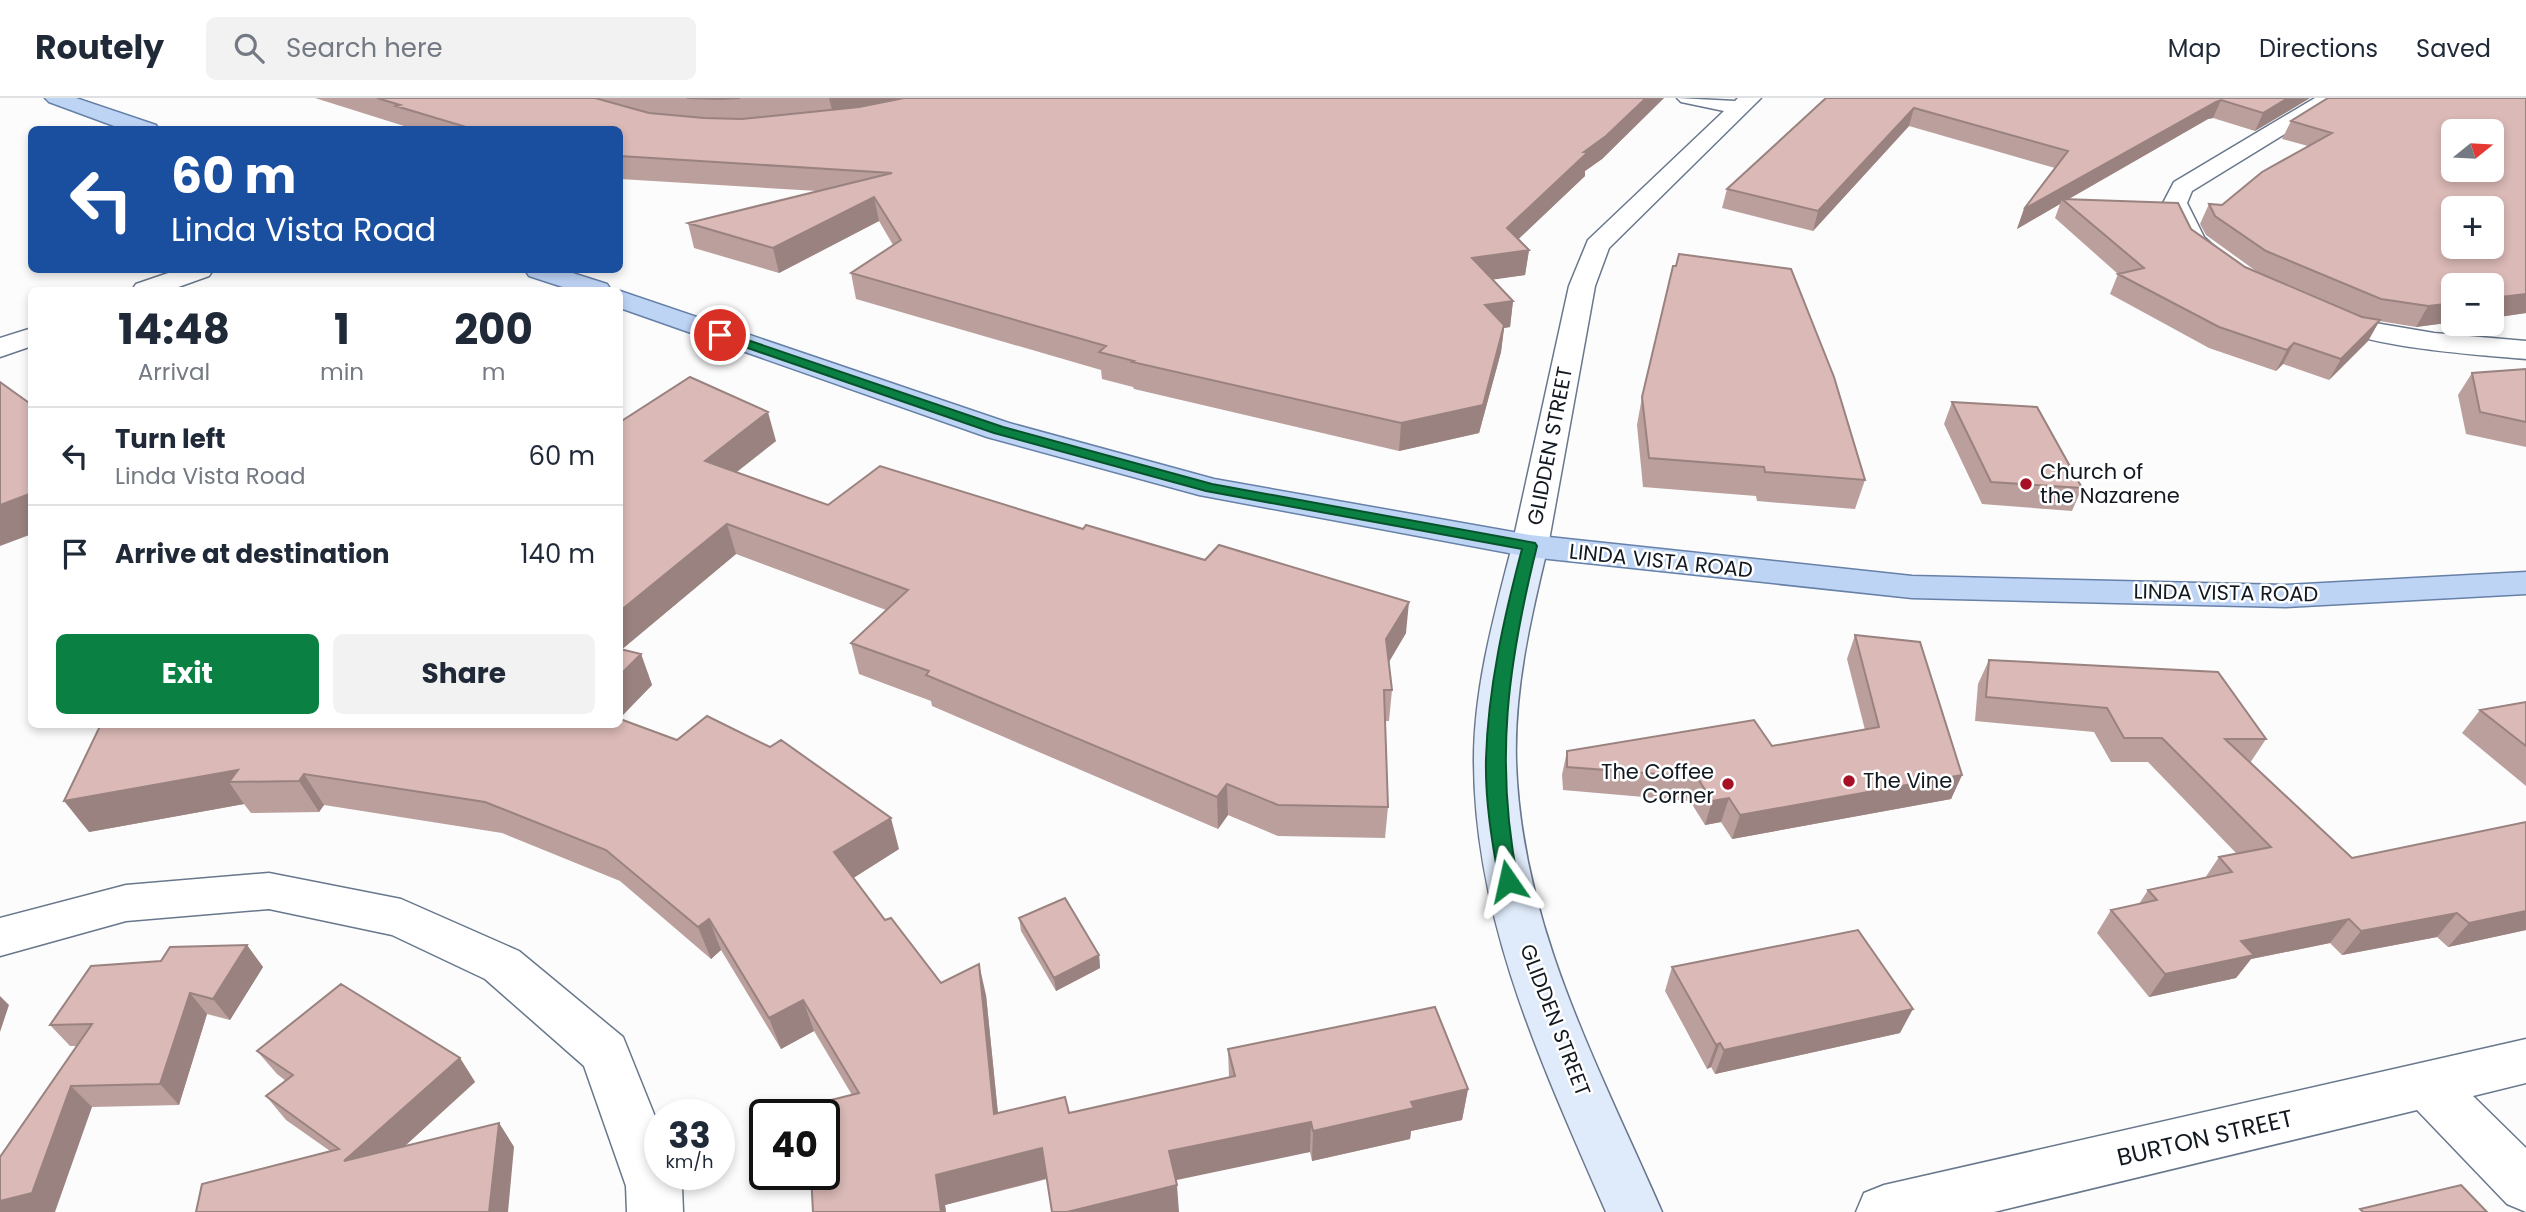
<!DOCTYPE html>
<html lang="en">
<head>
<meta charset="utf-8">
<style>
  :root { --surface:#fff; --page:#f2f2f3; --text:#1f2937; --muted:#747a83; --line:#e0e1e3; --accent:#0b8043 }
  body { margin:0; font-family:Poppins,sans-serif; background:var(--page); color:var(--text); height:100vh; display:flex; flex-direction:column; font-size:26px; white-space:nowrap }
  * { box-sizing:border-box; margin:0 }
  p { font-size:23px; color:var(--muted) }
  .icon { flex:none; width:38px; height:38px; fill:none; stroke:currentColor; stroke-width:2; stroke-linecap:round; stroke-linejoin:round }
  .map { position:relative; flex:1; overflow:hidden }
  .details { position:absolute; left:28px; top:189px; width:595px; height:441px; display:flex; flex-direction:column; background:var(--surface); border-radius:10px; box-shadow:0 4px 10px #0003 }
  .details>* { flex:none }
  .guide { position:absolute; left:28px; top:28px; width:595px; height:147px; border-radius:10px; box-shadow:0 4px 10px #0003; background:#1a4fa0; color:#fff; overflow:hidden }
  .needle { width:46px; rotate:72deg }
  .fabs { position:absolute; left:2441px; top:21px; display:grid; gap:14px }
  .fabs a { display:grid; place-items:center; width:63px; height:63px; border-radius:10px; background:var(--surface); box-shadow:0 4px 10px #0003; font-size:35px }
  .speed { position:absolute; left:644px; top:1001px; display:flex; gap:14px; font-size:35px; font-weight:700; text-align:center }
  .speed>* { display:grid; place-content:center; width:91px; height:91px; border-radius:50%; background:var(--surface); box-shadow:0 4px 10px #0003; line-height:1 }
  .speed small { font-size:18px; font-weight:400 }
  .speed .limit { border:4px solid #111; border-radius:10px; background:#fff; color:#111 }
  .pin { position:absolute; display:grid; place-items:center; width:60px; height:60px; color:#fff; margin:-30px; border:4px solid #fff; border-radius:50%; box-shadow:0 2px 7px #0007 }
  .me { position:absolute; width:77px; margin:-38px; rotate:349deg; stroke-linejoin:round; filter:drop-shadow(0 0 5px #0008) }
  .turn { display:flex; align-items:center; gap:24px; height:147px; padding:0 28px; font-size:32px }
  .turn .icon { width:91px; height:91px; stroke-width:2.5 }
  .turn b { display:block; font-size:49px; line-height:60px }
  .eta { display:flex; justify-content:space-evenly; align-items:center; height:119px; text-align:center }
  .eta b { font-size:42px; font-weight:700; line-height:49px }
  .primary-button { display:flex; gap:14px; margin-top:auto; padding:14px 28px }
  .primary-button a { flex:1; height:80px; border-radius:10px; background:var(--accent); color:#fff; font-size:28px; font-weight:700; line-height:80px; text-align:center }
  .primary-button a+a { background:var(--page); color:var(--text) }
  ul { padding:0; list-style:none }
  li { display:flex; align-items:center; gap:21px; height:98px; padding:0 28px; border-top:2px solid var(--line) }
  li div { flex:1 }
  li b { display:block; font-size:26px }
  li em { font-style:normal }
  header { display:flex; align-items:center; gap:42px; box-sizing:border-box; height:98px; padding:0 35px; background:var(--surface); border-bottom:2px solid var(--line) }
  header strong { font-size:33px }
  nav { display:flex; gap:38px; margin-inline-start:auto; font-size:24px }
  .search { width:490px; height:63px; background:var(--page); display:flex; align-items:center; gap:18px; box-sizing:border-box; padding:0 24px; border-radius:10px; color:var(--muted); font-size:26px }
  .map>svg:first-child { display:block }
</style>
</head>
<body>
<header>
<strong>Routely</strong>
<div class="search"><svg class="icon" aria-label="search" viewBox="0 0 24 24"><circle cx="10" cy="10" r="6"/><path d="M15 15l6 6"/></svg>Search here</div>
<nav><a>Map</a><a>Directions</a><a>Saved</a></nav>
</header>
<div class="map">
<svg width="2526" height="1114" viewBox="0 0 2526 1114">
  <rect width="100%" height="100%" fill="#fcfcfc"/>
  <g fill="none" stroke-linecap="round" stroke-linejoin="round">
    <defs>
      <path id="street" d="M 1677,0 L 1735,3 L 1738,0 L 1761,0 L 1609,150 L 1595,188 L 1548,448 L 1542,455 L 1530,459 L 1518,455 L 1512,448 L 1569,188 L 1588,142 L 1724,13 L 1681,4 Z
        M 2315,0 L 2341,0 L 2337,4 L 2192,93 L 2187,105 L 2204,139 L 2216,150 L 2212,155 L 2203,158 L 2184,148 L 2163,105 L 2174,84 Z
        M 177,172 L 213,172 L 209,178 L 170,192 L 132,192 L 136,186 Z
        M 2326,207 L 2369,224 L 2434,235 L 2526,243 L 2526,261 C 2483,257 2336,249 2312,215 L 2316,209 Z
        M 32,230 L 32,248 L 0,259 L 0,240 Z
        M 269,775 L 401,801 L 519,853 L 623,939 L 660,1031 L 660,1076 L 677,1076 L 682,1088 L 683,1114 L 627,1114 L 626,1088 L 584,968 L 485,881 L 392,837 L 269,811 L 126,823 L 0,858 L 0,820 L 126,787 Z
        M 2526,941 L 2526,985 L 2473,998 L 2526,1050 L 2526,1114 L 2507,1106 L 2417,1012 L 1994,1114 L 1856,1114 L 1864,1095 L 1884,1087 Z"/>
      <path id="secondary" d="M 1530,437 L 1542,441 L 1548,448 C 1531,518 1514,590 1516,663 C 1521,827 1598,967 1662,1114 L 1606,1114 C 1543,969 1474,823 1474,662 C 1474,590 1494,518 1512,448 L 1518,441 Z"/>
      <path id="primary" d="M 45,0 L 76,0 L 156,27 L 159,32 L 125,32 L 49,4 Z
        M 525,172 L 563,172 L 607,186 L 611,192 L 572,192 L 529,178 Z
        M 620,193 L 1009,325 L 1214,381 L 1530,437 L 1912,478 L 2286,487 L 2526,474 L 2526,496 L 2286,509 L 1912,500 L 1530,459 L 1199,397 L 987,339 L 620,210 Z"/>
    </defs>
    <use href="#street" stroke="#68778c" stroke-width="3"/>
    <use href="#secondary" stroke="#68778c" stroke-width="3"/>
    <use href="#primary" stroke="#6680a7" stroke-width="3"/>
    <use href="#street" fill="#fff" fill-rule="evenodd"/>
    <use href="#secondary" fill="#dfeafa" fill-rule="evenodd"/>
    <use href="#primary" fill="#bed4f5" fill-rule="evenodd"/>
  </g>
  <path fill="#bb9f9d" d="M 315,0 L 1664,0 L 1602,61 L 1585,73 L 1585,78 L 1518,141 L 1529,152 L 1525,177 L 1493,181 L 1513,203 L 1510,229 L 1504,230 L 1501,254 L 1479,335 L 1399,353 L 1134,291 L 1133,289 L 1102,281 L 1101,272 L 856,201 L 851,175 L 893,147 L 879,123 L 779,175 L 694,150 L 688,125 L 817,93 L 620,81 L 620,32 L 408,32 L 405,31 L 404,28 Z
    M 1826,0 L 2310,0 L 2255,33 L 2213,20 L 2208,21 L 2069,101 L 2191,131 L 2245,169 L 2364,219 L 2256,173 L 2206,137 L 2200,126 L 2209,106 L 2222,107 L 2308,48 L 2282,41 L 2291,23 L 2526,0 L 2526,215 L 2492,220 L 2492,187 L 2454,187 L 2454,224 L 2416,229 L 2379,223 L 2368,243 L 2329,282 L 2283,266 L 2276,273 L 2209,250 L 2110,196 L 2118,176 L 2055,120 L 2060,106 L 2017,131 L 2024,111 L 2055,70 L 1909,28 L 1813,133 L 1722,110 L 1727,91 Z
    M 2526,271 L 2526,349 L 2466,336 L 2458,297 L 2472,275 Z
    M 1642,299 L 1865,382 L 1855,411 L 1757,403 L 1756,398 L 1643,389 L 1637,327 Z
    M 1952,304 L 2082,390 L 2072,413 L 1982,406 L 1944,326 Z
    M 620,324 L 776,343 L 736,374 L 828,407 L 1406,535 L 1389,564 L 1392,592 L 1389,623 L 1385,623 L 1388,709 L 1385,740 L 1278,738 L 1228,717 L 1218,731 L 932,608 L 931,603 L 859,576 L 851,545 L 886,512 L 736,456 L 622,551 L 641,556 L 652,587 L 620,620 Z
    M 1855,537 L 1962,677 L 1951,701 L 1732,741 L 1721,724 L 1705,727 L 1690,703 L 1563,692 L 1562,677 L 1567,653 L 1772,648 L 1865,632 L 1847,561 Z
    M 1989,562 L 2266,641 L 2250,665 L 2352,760 L 2526,832 L 2448,849 L 2437,839 L 2342,857 L 2330,845 L 2251,861 L 2236,880 L 2149,899 L 2097,835 L 2111,812 L 2139,806 L 2148,792 L 2205,780 L 2219,759 L 2237,756 L 2148,664 L 2111,664 L 2094,634 L 1975,623 L 1978,586 Z
    M 2526,604 L 2526,688 L 2462,635 L 2480,612 Z
    M 101,626 L 899,751 L 853,780 L 885,822 L 941,885 L 986,897 L 998,1015 L 1069,1015 L 1229,979 L 1228,951 L 1468,991 L 1462,1022 L 1411,1033 L 1410,1041 L 1312,1063 L 1310,1054 L 1047,1081 L 945,1107 L 946,1114 L 813,1114 L 852,997 L 814,933 L 781,951 L 721,852 L 711,861 L 620,783 L 502,735 L 324,707 L 319,714 L 251,715 L 244,706 L 89,734 Z
    M 1019,820 L 1099,857 L 1100,870 L 1056,893 L 1021,833 Z
    M 247,847 L 263,869 L 230,922 L 207,916 L 179,1007 L 92,1009 L 0,1114 L 77,948 L 70,948 L 50,927 L 161,863 Z
    M 1672,869 L 1900,935 L 1715,976 L 1711,969 L 1707,971 L 1665,893 Z
    M 257,953 L 460,960 L 475,984 L 405,1048 L 499,1025 L 514,1049 L 330,1053 L 286,1022 L 266,998 L 286,983 L 277,976 Z"/>
  <path fill="#99827f" d="M 829,0 L 929,0 L 833,16 Z
    M 1646,0 L 1664,0 L 1602,61 L 1585,73 L 1585,78 L 1504,155 L 1507,130 L 1584,54 Z
    M 2288,0 L 2310,0 L 2255,33 L 2263,15 Z
    M 2221,2 L 2213,20 L 2208,21 L 2065,103 L 2062,101 L 2060,106 L 2017,131 L 2024,111 L 2216,4 Z
    M 1914,10 L 1909,28 L 1813,133 L 1818,113 Z
    M 874,99 L 879,123 L 779,175 L 773,150 Z
    M 1529,152 L 1525,177 L 1470,185 L 1472,160 Z
    M 2526,196 L 2526,215 L 2492,220 L 2492,200 Z
    M 1513,203 L 1510,229 L 1504,230 L 1501,254 L 1479,335 L 1399,353 L 1401,325 L 1485,207 Z
    M 2454,205 L 2454,224 L 2416,229 L 2428,208 Z
    M 2380,222 L 2368,243 L 2329,282 L 2341,261 Z
    M 2294,245 L 2283,266 L 2276,273 L 2287,252 Z
    M 768,314 L 776,343 L 714,392 L 705,363 Z
    M 32,395 L 32,436 L 0,448 L 0,407 Z
    M 727,426 L 736,456 L 620,553 L 620,513 Z
    M 1409,504 L 1406,535 L 1384,572 L 1386,541 Z
    M 641,556 L 652,587 L 620,620 L 620,577 Z
    M 238,672 L 229,684 L 244,706 L 89,734 L 64,703 Z
    M 304,676 L 324,707 L 319,714 L 299,683 Z
    M 1962,677 L 1951,701 L 1732,741 L 1740,717 Z
    M 1227,686 L 1228,717 L 1218,731 L 1217,699 Z
    M 1729,700 L 1721,724 L 1705,727 L 1712,703 Z
    M 891,720 L 899,751 L 844,786 L 834,754 Z
    M 2526,813 L 2526,832 L 2448,849 L 2469,825 Z
    M 2457,815 L 2437,839 L 2342,857 L 2361,833 Z
    M 709,821 L 721,852 L 711,861 L 698,829 Z
    M 2349,821 L 2330,845 L 2251,861 L 2236,880 L 2149,899 L 2165,876 L 2241,843 Z
    M 247,847 L 263,869 L 230,922 L 213,901 Z
    M 1099,857 L 1100,870 L 1056,893 L 1054,880 Z
    M 979,866 L 986,897 L 1001,1046 L 994,1016 Z
    M 190,895 L 207,916 L 179,1007 L 160,986 Z
    M 0,898 L 9,907 L 0,934 Z
    M 803,902 L 814,933 L 781,951 L 769,920 Z
    M 1913,911 L 1900,935 L 1715,976 L 1724,952 Z
    M 1720,945 L 1711,969 L 1707,971 L 1716,947 Z
    M 460,960 L 475,984 L 363,1086 L 344,1063 Z
    M 71,988 L 92,1009 L 55,1114 L 0,1114 L 0,1103 Z
    M 1468,991 L 1462,1022 L 1411,1033 L 1410,1041 L 1312,1063 L 1313,1033 L 1411,1004 Z
    M 1311,1024 L 1310,1054 L 1172,1083 L 1169,1053 Z
    M 499,1025 L 514,1049 L 508,1114 L 489,1114 Z
    M 1042,1050 L 1048,1080 L 945,1107 L 946,1114 L 941,1114 L 936,1077 Z
    M 1177,1087 L 1179,1114 L 1067,1114 Z"/>
  <path fill="#dab9b6" stroke="#99827f" stroke-width="2" fill-rule="evenodd" d="M 377,0 L 595,0 L 649,15 L 704,20 L 742,21 L 859,9 L 904,0 L 1646,0 L 1606,38 L 1584,54 L 1588,54 L 1507,130 L 1529,152 L 1472,160 L 1513,203 L 1485,207 L 1504,227 L 1483,307 L 1401,325 L 1132,264 L 1134,263 L 1099,254 L 1106,248 L 851,175 L 901,142 L 874,99 L 773,150 L 688,125 L 892,75 L 620,58 L 620,32 L 476,32 L 396,8 L 400,7 Z
    M 687,0 L 740,0 L 720,1 Z
    M 1826,0 L 2288,0 L 2263,15 L 2221,2 L 2216,4 L 2024,111 L 2068,53 L 1914,10 L 1818,113 L 1727,91 Z
    M 2328,0 L 2526,0 L 2526,196 L 2492,200 L 2492,187 L 2454,187 L 2454,205 L 2428,208 L 2381,201 L 2266,153 L 2215,118 L 2209,106 L 2222,107 L 2262,74 L 2332,35 L 2291,23 ZM 2454,33 L 2492,33 L 2492,72 L 2454,72 ZM 2454,110 L 2492,110 L 2492,149 L 2454,149 Z
    M 2062,101 L 2178,105 L 2191,131 L 2245,169 L 2362,219 L 2380,222 L 2341,261 L 2294,245 L 2287,252 L 2219,229 L 2118,176 L 2144,170 Z
    M 1679,156 L 1791,171 L 1834,279 L 1865,382 L 1765,374 L 1764,369 L 1649,360 L 1642,299 L 1673,168 L 1676,168 Z
    M 2526,271 L 2526,324 L 2480,314 L 2472,275 Z
    M 690,279 L 768,314 L 705,363 L 828,407 L 880,368 L 1083,431 L 1086,427 L 1205,462 L 1219,447 L 1409,504 L 1386,541 L 1392,592 L 1384,592 L 1388,709 L 1278,707 L 1227,686 L 1217,699 L 926,577 L 929,573 L 851,545 L 908,492 L 727,426 L 620,513 L 620,324 Z
    M 0,284 L 32,307 L 32,395 L 0,407 Z
    M 1952,304 L 2037,309 L 2082,390 L 1991,384 Z
    M 1855,537 L 1920,544 L 1962,677 L 1740,717 L 1729,700 L 1712,703 L 1697,679 L 1567,669 L 1567,653 L 1754,622 L 1772,648 L 1879,629 Z
    M 620,551 L 641,556 L 620,577 Z
    M 1989,562 L 2218,574 L 2266,641 L 2225,641 L 2352,760 L 2526,724 L 2526,813 L 2469,825 L 2457,815 L 2361,833 L 2349,821 L 2241,843 L 2254,857 L 2165,876 L 2111,812 L 2157,802 L 2148,792 L 2232,774 L 2219,759 L 2271,749 L 2162,640 L 2124,640 L 2107,610 L 1986,599 Z
    M 2526,604 L 2526,648 L 2480,612 Z
    M 707,618 L 770,649 L 781,642 L 891,720 L 834,754 L 885,822 L 891,820 L 941,885 L 979,866 L 994,1016 L 1065,999 L 1069,1015 L 1235,978 L 1228,951 L 1435,909 L 1468,991 L 1411,1004 L 1414,1010 L 1313,1033 L 1311,1024 L 1169,1053 L 1177,1087 L 1067,1114 L 1052,1114 L 1042,1050 L 936,1077 L 941,1114 L 813,1114 L 811,1076 L 824,1076 L 824,1017 L 808,1017 L 807,1008 L 859,995 L 803,902 L 769,920 L 709,821 L 698,829 L 606,752 L 485,704 L 304,676 L 299,683 L 229,684 L 238,672 L 64,703 L 101,626 L 620,626 L 620,621 L 677,642 Z
    M 1065,800 L 1099,857 L 1054,880 L 1019,820 Z
    M 1858,832 L 1913,911 L 1724,952 L 1720,945 L 1716,947 L 1672,869 Z
    M 247,847 L 213,901 L 190,895 L 160,986 L 71,988 L 32,1095 L 0,1103 L 0,1059 L 92,926 L 50,927 L 91,868 L 161,863 L 170,849 Z
    M 341,886 L 460,960 L 344,1063 L 499,1025 L 489,1114 L 196,1114 L 202,1086 L 339,1051 L 266,998 L 293,977 L 257,953 Z
    M 2461,1087 L 2487,1114 L 2363,1114 L 2360,1111 Z"/>
  <path fill="#0b8043" stroke="#07532c" stroke-width="2" d="M 716,234 L 724,234 L 1003,329 L 1212,386 L 1535,445 L 1537,448 C 1508,565 1494,663 1518,783 L 1515,788 L 1508,791 L 1502,788 L 1499,783 C 1492,744 1485,702 1486,661 C 1488,590 1504,519 1522,451 L 1206,393 L 994,335 L 716,239 Z"/>
  <g fill="#a70f24" stroke="#fff" stroke-width="2.5">
    <circle cx="2026" cy="386" r="7"/>
    <circle cx="1849" cy="683" r="7"/>
    <circle cx="1728" cy="686" r="7"/>
  </g>
  <g text-anchor="middle" stroke-width="5" stroke-linejoin="round" paint-order="stroke">
    <g font-size="21" fill="#131921" stroke="#fff">
      <text transform="translate(1550 348) rotate(-79)" y="7">GLIDDEN STREET</text>
      <text transform="translate(1661 463) rotate(6)" y="7">LINDA VISTA ROAD</text>
      <text transform="translate(2226 495) rotate(1)" y="7">LINDA VISTA ROAD</text>
      <text transform="translate(1555 922) rotate(69)" y="7">GLIDDEN STREET</text>
    </g>
    <g font-size="21" fill="#131921" stroke="#fff" text-anchor="start">
      <text x="2040" y="381">Church of<tspan x="2040" dy="24">the Nazarene</tspan></text>
      <text x="1714" y="681" text-anchor="end">The Coffee<tspan x="1714" dy="24">Corner</tspan></text>
      <text x="1863" y="690">The Vine</text>
    </g>
    <g font-size="24" fill="#131921" stroke="#fff">
      <text transform="translate(2205 1040) rotate(-13)" y="8">BURTON STREET</text>
    </g>
  </g>
</svg>
<div class="fabs">
<a><svg class="needle" viewBox="-14 -14 28 28"><path d="M0-13l5 13h-10z" fill="#e53935"/><path d="M0 13l5-13h-10z" fill="#747a83"/></svg></a>
<a>+</a>
<a>−</a>
</div>
<div class="speed"><div>33<small>km/h</small></div><div class="limit">40</div></div>
<div class="pin" style="left:720px;top:237px;background:#d93025"><svg class="icon" aria-label="arrive" viewBox="0 0 24 24"><path d="M6 21V4h12l-3 4 3 4H6"/></svg></div>
<svg class="me" style="left:1508px;top:783px" viewBox="-20 -20 40 40"><path d="M0-17L14 15 0 8-14 15z" fill="#0b8043" stroke="#fff" stroke-width="4"/></svg>
<div class="guide">
<div class="turn"><svg class="icon" aria-label="left" viewBox="0 0 24 24"><path d="M17 20v-9H6M10 6l-5 5 5 5"/></svg><div><b>60 m</b>Linda Vista Road</div></div>
</div>
<section class="details">
<div class="eta">
<div><b>14:48</b><p>Arrival</p></div>
<div><b>1</b><p>min</p></div>
<div><b>200</b><p>m</p></div>
</div>
<ul>
<li><svg class="icon" aria-label="left" viewBox="0 0 24 24"><path d="M17 20v-9H6M10 6l-5 5 5 5"/></svg><div><b>Turn left</b><p>Linda Vista Road</p></div><em>60 m</em></li>
<li><svg class="icon" aria-label="arrive" viewBox="0 0 24 24"><path d="M6 21V4h12l-3 4 3 4H6"/></svg><div><b>Arrive at destination</b></div><em>140 m</em></li>
</ul>
<div class="primary-button"><a>Exit</a><a>Share</a></div>
</section>
</div>
</body>
</html>
